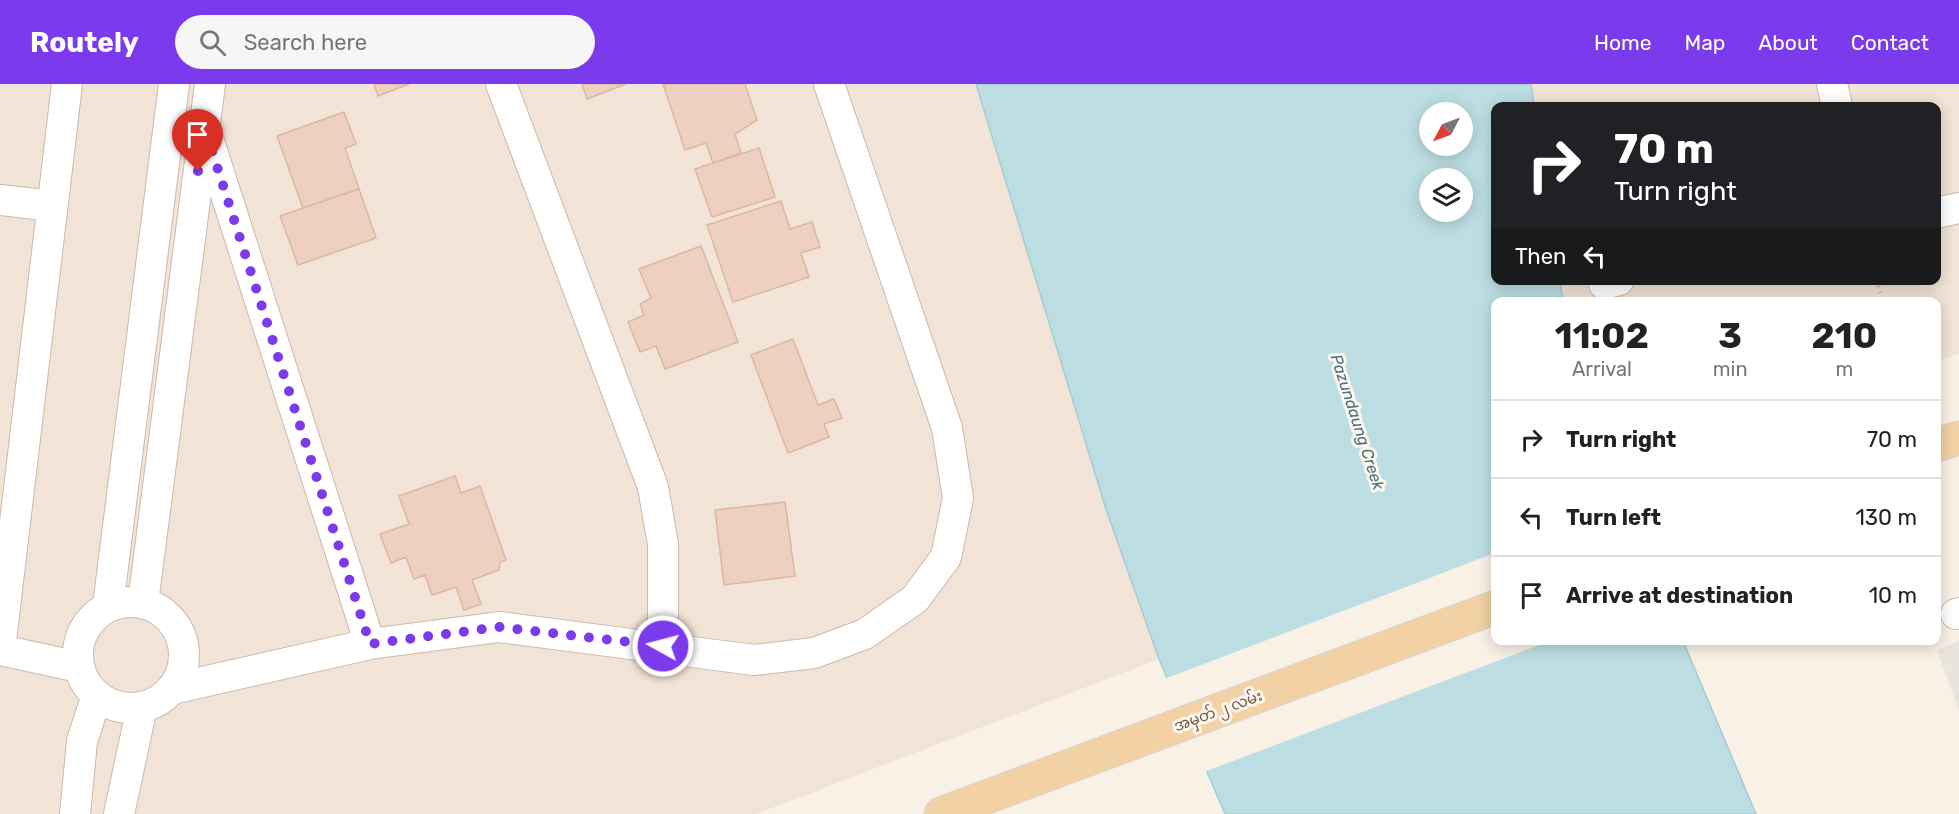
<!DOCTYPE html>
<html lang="en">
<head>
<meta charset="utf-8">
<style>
  :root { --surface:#fff; --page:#f6f6f6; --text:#222; --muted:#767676; --line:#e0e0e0; --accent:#7c3aed }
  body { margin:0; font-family:Rubik,"Noto Sans Myanmar",sans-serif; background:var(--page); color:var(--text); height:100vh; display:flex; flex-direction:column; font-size:22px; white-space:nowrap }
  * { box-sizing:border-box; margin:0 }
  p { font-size:20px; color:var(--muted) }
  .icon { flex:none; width:33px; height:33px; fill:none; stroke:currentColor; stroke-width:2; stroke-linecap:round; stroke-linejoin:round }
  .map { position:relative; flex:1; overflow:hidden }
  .panel { position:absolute; left:1491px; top:213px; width:450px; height:348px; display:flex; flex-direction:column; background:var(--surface); border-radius:12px; box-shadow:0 3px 15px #0003 }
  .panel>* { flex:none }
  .guide { position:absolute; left:1491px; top:18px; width:450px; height:183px; border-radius:12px; box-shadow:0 3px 15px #0003; background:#202124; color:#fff; overflow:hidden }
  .needle { width:39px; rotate:229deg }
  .controls { position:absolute; left:1419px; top:18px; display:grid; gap:12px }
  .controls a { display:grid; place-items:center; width:54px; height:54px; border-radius:50%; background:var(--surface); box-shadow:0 3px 15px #0003; font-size:30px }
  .pin { position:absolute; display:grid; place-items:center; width:51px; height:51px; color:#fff; margin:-62px -26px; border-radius:50% 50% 50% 0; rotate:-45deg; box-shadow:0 0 6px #0007 }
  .pin .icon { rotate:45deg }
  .me { position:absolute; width:66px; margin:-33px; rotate:277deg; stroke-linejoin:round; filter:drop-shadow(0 0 4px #0008) }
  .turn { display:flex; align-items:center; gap:21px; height:126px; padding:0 24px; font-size:27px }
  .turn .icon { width:78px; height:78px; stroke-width:2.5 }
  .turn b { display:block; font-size:42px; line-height:51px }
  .then { display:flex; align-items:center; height:57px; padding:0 24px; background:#0003; gap:12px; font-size:22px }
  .eta { display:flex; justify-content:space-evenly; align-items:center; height:102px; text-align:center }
  .eta b { font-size:36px; font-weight:700; line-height:42px }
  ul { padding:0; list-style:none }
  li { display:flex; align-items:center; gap:18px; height:78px; padding:0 24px; border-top:2px solid var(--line) }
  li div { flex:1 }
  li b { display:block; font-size:22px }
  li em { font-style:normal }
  header { display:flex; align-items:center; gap:36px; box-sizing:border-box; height:84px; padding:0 30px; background:var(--accent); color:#fff }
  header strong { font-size:28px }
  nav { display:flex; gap:33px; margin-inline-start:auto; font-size:21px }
  .search { width:420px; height:54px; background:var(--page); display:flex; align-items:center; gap:15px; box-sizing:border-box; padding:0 21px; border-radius:33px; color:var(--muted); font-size:22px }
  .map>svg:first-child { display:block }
</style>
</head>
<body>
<header>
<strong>Routely</strong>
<div class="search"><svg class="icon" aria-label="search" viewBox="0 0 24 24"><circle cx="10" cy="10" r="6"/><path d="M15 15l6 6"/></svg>Search here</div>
<nav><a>Home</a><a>Map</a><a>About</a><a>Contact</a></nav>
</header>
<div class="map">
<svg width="1959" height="730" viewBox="0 0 1959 730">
  <rect width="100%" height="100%" fill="#faf1e6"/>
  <path fill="#f1e3d5" d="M 0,0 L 976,0 L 1106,425 L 1159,575 L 756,730 L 0,730 Z
    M 1531,0 L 1959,0 L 1959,270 L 1937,277 L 1936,218 L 1563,217 L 1560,197 L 1936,196 L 1936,22 L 1534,22 Z"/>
  <path fill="#eae4df" d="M 1959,557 L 1959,627 L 1937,566 Z"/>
  <path fill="#bcdee2" stroke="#a3cdd2" stroke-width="1.5" fill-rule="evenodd" d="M 976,0 L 1531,0 L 1534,22 L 1496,22 L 1496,196 L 1560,197 L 1563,217 L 1496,218 L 1496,556 L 1683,557 L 1756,730 L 1225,730 L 1159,575 L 1106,425 ZM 1430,28 L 1462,28 L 1462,62 L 1430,62 ZM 1430,94 L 1462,94 L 1462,128 L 1430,128 Z"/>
  <path fill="#faf1e6" d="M 1495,469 L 1496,556 L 1550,557 L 1204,688 L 1164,595 Z"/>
  <path fill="#edd0c0" stroke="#deb6a2" stroke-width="1.5" d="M 374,0 L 409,0 L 378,12 Z
    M 582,0 L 626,0 L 587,15 Z
    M 663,0 L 745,0 L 757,36 L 735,50 L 741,69 L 713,79 L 706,59 L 685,66 Z
    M 344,28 L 356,60 L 345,64 L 359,105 L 303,124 L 277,52 Z
    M 759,64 L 775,113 L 712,133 L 695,85 Z
    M 359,105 L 376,154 L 298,181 L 280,132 Z
    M 781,117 L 790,145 L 812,138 L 820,163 L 801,169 L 809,193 L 733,218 L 707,141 Z
    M 701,162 L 738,258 L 665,285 L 656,262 L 640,268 L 628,238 L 644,231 L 640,220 L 651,214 L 639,185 Z
    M 793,255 L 818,321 L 834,315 L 842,334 L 824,340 L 829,353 L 788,369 L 751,271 Z
    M 455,392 L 461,409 L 480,402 L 506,476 L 500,478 L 499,486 L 472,496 L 481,520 L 464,526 L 456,503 L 432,511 L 425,491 L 414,495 L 406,473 L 391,479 L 380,450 L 409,440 L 399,412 Z
    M 785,418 L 795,492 L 724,501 L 715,426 Z"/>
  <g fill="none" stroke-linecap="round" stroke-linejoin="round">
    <defs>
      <path id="minor" d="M 501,0 L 653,403 L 663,460 L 663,562
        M 1832,0 L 1837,22
        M 204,42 L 370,560
        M 0,116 L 52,122
        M 1936,129 L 1959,124
        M 1604,196 L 1604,200 L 1619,196
        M78 571a53 53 0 1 1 106 0a53 53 0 1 1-106 0Z
        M 143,519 L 210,0
        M 108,522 L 174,0
        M 1956,530 L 1959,529
        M 0,565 L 67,0
        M 0,566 L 79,583
        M 172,605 L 370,560 L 499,543 L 754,576 L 814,569 L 865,550 L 915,515 L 946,473 L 958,414 L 947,344 L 829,0
        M 75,730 L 82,657 L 97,611
        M 119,730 L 142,623"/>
      <path id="major" d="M 1936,361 L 1959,354
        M 941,730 L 1496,523"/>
    </defs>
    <use href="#minor" stroke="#cbb9ad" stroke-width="32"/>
    <use href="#major" stroke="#d7d0cd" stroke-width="35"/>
    <path stroke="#d1b3a3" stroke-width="4" stroke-dasharray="1.5 4.5" stroke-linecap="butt" d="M 1877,196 L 1882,218"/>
    <use href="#minor" stroke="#fff" stroke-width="30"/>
    <use href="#major" stroke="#f2d2a4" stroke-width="33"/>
  </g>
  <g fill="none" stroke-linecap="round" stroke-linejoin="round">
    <path stroke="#7c3aed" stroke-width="10" stroke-dasharray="0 18" d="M 198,87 L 204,42 L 370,560 L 499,543 L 663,562"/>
  </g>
  <g text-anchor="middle" stroke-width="6" stroke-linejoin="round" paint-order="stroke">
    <g font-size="15" fill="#71584d" stroke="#fdf6ec">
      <text transform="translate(1218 627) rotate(-20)" y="5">အမှတ် ၂ လမ်း</text>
    </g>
    <g font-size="16" font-style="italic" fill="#46747b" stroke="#fdf6ec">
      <text transform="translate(1358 338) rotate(72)" y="6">Pazundaung Creek</text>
    </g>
  </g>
</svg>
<div class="controls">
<a><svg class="needle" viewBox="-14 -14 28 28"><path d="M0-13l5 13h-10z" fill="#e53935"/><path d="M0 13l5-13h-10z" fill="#767676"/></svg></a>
<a><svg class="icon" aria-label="layers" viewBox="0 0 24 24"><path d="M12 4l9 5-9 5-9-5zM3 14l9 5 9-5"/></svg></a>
</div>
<div class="pin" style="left:198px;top:87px;background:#d93025"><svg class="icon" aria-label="arrive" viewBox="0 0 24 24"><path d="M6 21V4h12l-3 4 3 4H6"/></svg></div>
<svg class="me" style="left:663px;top:562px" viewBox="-20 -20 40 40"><circle r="17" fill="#7c3aed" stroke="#fff" stroke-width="3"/><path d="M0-11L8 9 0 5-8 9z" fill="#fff"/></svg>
<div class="guide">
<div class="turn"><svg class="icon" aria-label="right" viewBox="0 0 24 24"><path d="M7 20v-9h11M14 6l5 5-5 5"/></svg><div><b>70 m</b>Turn right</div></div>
<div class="then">Then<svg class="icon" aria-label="left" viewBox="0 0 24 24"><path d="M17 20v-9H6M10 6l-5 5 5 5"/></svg></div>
</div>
<section class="panel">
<div class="eta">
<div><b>11:02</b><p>Arrival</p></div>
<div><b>3</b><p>min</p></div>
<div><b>210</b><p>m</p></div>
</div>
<ul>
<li><svg class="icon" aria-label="right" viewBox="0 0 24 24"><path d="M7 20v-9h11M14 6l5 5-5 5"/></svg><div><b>Turn right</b></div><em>70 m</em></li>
<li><svg class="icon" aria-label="left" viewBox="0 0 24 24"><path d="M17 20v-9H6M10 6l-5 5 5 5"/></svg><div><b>Turn left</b></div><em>130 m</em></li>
<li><svg class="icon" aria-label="arrive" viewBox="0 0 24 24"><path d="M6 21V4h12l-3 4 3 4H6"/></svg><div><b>Arrive at destination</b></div><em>10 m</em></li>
</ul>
</section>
</div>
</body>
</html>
